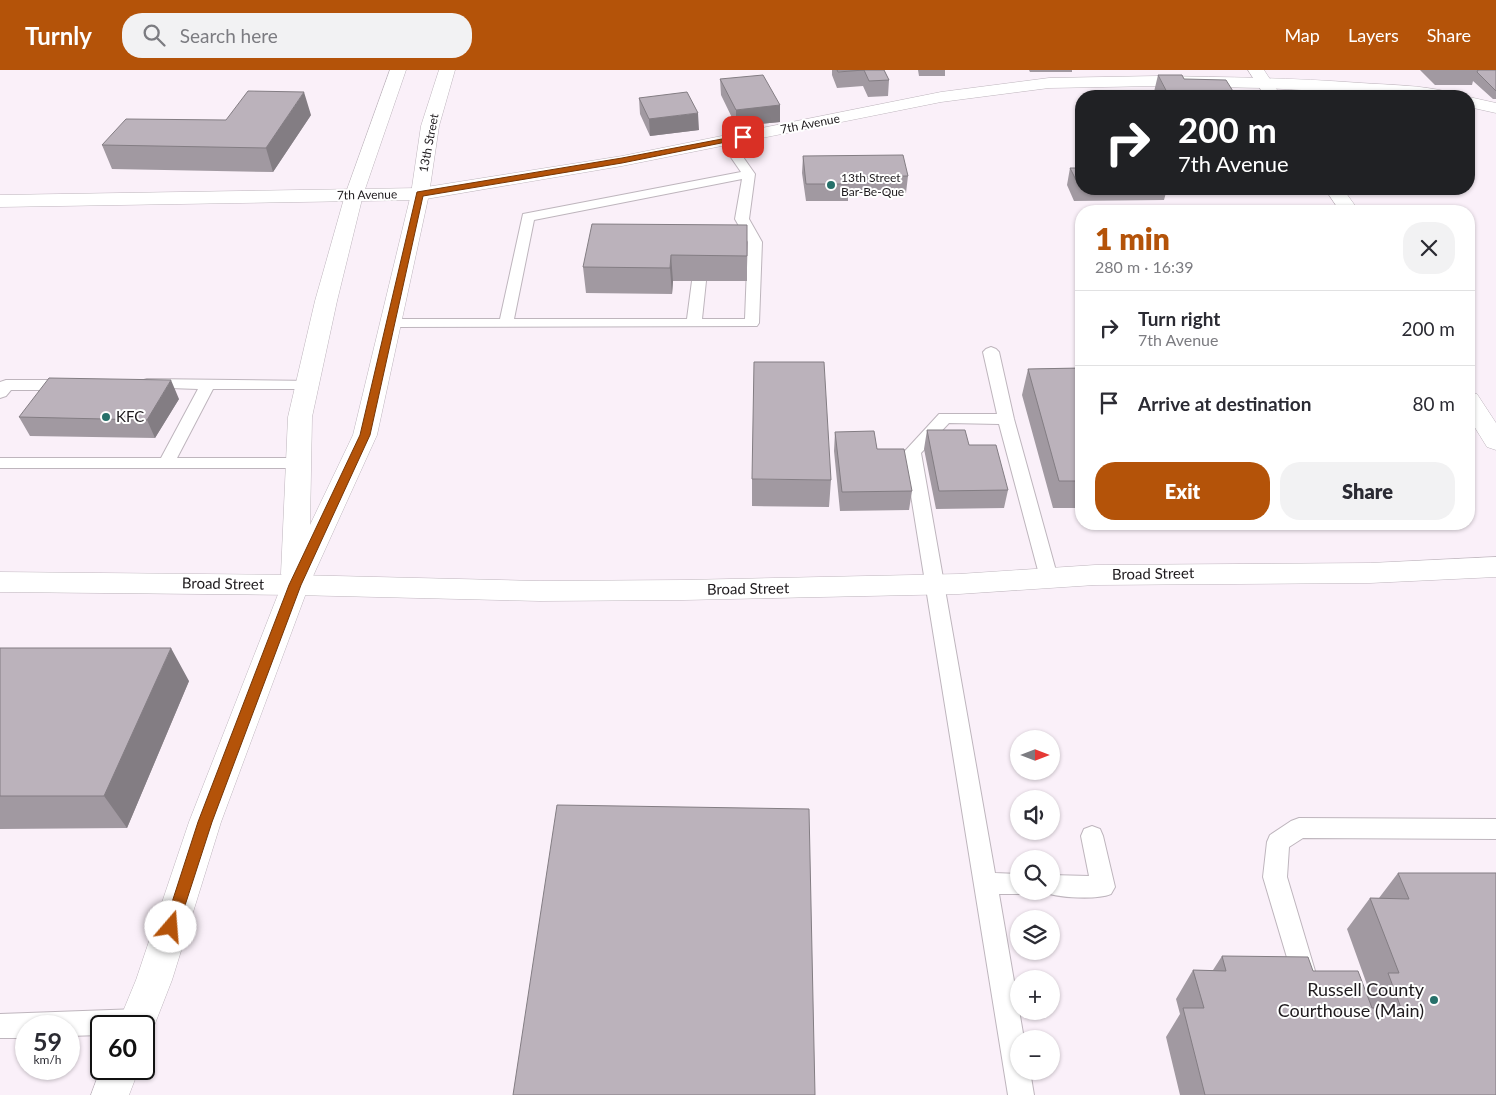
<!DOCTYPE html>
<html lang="en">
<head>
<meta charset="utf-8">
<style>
  :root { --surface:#fff; --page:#f2f2f3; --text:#2b2b33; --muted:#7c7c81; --line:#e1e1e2; --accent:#b45309 }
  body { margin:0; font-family:Lato,sans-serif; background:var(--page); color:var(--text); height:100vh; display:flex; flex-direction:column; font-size:19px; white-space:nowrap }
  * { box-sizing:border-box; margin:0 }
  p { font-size:16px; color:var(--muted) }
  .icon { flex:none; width:28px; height:28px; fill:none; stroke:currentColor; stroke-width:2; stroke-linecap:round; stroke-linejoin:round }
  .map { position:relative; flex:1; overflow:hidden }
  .drawer { position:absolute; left:1075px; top:135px; width:400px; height:325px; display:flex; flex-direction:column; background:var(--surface); border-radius:20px; box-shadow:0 1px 4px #0004 }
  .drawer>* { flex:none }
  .hud { position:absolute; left:1075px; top:20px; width:400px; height:105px; border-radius:20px; box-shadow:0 1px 4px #0004; background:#202124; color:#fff; overflow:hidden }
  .needle { width:32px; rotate:90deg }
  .tools { position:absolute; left:1010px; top:660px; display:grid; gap:10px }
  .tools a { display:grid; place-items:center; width:50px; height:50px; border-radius:50%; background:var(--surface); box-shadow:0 1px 4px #0004; font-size:25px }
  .speed { position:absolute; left:15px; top:945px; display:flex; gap:10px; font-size:25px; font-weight:700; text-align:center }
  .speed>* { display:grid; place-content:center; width:65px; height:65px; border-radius:50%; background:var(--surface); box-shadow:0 1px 4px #0004; line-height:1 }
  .speed small { font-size:12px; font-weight:400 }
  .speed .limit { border:2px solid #111; border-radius:8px; background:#fff; color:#111 }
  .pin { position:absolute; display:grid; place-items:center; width:42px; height:42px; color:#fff; margin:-21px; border-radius:10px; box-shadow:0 2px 8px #0006 }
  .me { position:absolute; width:55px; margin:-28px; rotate:18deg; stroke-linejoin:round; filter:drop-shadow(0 0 4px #0008) }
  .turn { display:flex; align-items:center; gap:18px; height:105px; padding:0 20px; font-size:22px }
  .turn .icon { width:65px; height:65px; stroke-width:2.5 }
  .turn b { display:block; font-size:35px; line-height:42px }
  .round { display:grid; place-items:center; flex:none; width:52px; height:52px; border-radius:20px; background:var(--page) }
  .summary { display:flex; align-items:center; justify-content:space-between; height:85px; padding:0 20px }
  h1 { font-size:30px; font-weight:800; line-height:38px; color:var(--accent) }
  .action { display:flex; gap:10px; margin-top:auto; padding:10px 20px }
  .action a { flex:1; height:58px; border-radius:20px; background:var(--accent); color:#fff; font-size:20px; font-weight:800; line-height:58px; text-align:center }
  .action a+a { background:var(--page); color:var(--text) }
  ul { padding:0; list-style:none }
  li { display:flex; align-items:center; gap:15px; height:75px; padding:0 20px; border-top:1px solid var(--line) }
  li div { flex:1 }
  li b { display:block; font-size:19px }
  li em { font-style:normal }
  header { display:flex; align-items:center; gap:30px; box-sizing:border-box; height:70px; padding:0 25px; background:var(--accent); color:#fff }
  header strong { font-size:24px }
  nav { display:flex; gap:28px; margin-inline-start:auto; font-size:18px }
  .search { width:350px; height:45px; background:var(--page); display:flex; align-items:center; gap:12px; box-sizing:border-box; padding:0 18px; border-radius:20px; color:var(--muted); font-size:19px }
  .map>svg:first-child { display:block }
</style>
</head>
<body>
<header>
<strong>Turnly</strong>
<div class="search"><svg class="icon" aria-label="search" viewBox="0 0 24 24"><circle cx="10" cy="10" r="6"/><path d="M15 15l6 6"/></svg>Search here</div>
<nav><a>Map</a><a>Layers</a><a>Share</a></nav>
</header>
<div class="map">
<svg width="1496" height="1025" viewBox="0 0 1496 1025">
  <rect width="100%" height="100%" fill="#faf0f9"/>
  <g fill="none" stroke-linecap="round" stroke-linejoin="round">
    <defs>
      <path id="service" d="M 725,66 L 729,67 L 755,104 L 749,149 L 762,172 L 759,253 L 757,256 L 391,257 L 386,256 L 384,253 L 386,250 L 391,249 L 500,249 L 523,144 L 741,102 L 719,70 ZM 742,109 L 735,149 L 748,172 L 745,249 L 702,249 L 706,211 L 704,208 L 694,208 L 692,211 L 687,249 L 514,249 L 534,150 Z
        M 991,277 L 996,279 L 999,282 L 1014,349 L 1058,508 L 1056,513 L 1049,515 L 1042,513 L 1040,508 L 999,354 L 949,353 L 921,383 L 995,803 L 1019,804 L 1019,821 L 1027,821 L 1019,824 L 999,824 L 1024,969 L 1019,969 L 1019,1001 L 1030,1001 L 1034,1025 L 1008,1025 L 904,382 L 939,344 L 997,344 L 983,282 L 986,279 Z
        M 147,309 L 314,311 L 316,314 L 314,317 L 308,319 L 213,319 L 177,388 L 299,388 L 305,389 L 307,393 L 305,397 L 299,398 L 0,398 L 0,388 L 161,388 L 198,319 L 141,317 L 139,314 L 141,311 Z
        M 6,310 L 70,310 L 76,312 L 78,315 L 76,318 L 70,320 L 11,320 L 6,326 L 0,328 L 0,312 Z
        M 1299,748 L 1496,749 L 1496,769 L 1303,768 L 1289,777 L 1287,807 L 1318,911 L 1315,919 L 1306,923 L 1297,919 L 1294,911 L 1263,807 L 1267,772 L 1270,765 L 1291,751 Z
        M 1092,756 L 1100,759 L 1103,766 L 1115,817 L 1111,824 C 1096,830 1058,828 1043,822 L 1051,821 L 1051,805 L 1089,806 L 1081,766 L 1084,759 Z
        M 138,939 L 147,942 L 151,951 L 147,960 L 144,961 L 144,956 L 101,956 L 101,965 L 69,966 L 69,956 L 26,956 L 26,968 L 0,968 L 0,944 Z"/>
      <path id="minor" d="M 1158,6 C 1226,7 1294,8 1361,13 C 1390,15 1420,15 1449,22 L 1451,26 L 1411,26 L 1264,18 L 1158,16 L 1049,18 L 941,32 L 622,96 L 420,130 L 0,137 L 0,125 L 420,118 L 622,86 L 941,22 L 1049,8 Z
        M 1469,27 L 1496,33 L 1496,43 L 1469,37 Z"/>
      <path id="tertiary" d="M 1248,0 L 1264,0 L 1281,26 L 1265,26 Z
        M 1325,119 L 1343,119 L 1359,141 L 1340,141 Z
        M 1469,322 L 1477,324 L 1496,353 L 1496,380 L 1487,377 L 1469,348 Z"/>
      <path id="secondary" d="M 1496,487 L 1496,507 L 1370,513 L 1095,515 L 959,524 L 684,530 L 540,531 L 295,525 L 0,522 L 0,502 L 295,505 L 540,511 L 684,510 L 959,504 L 1095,495 L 1370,493 Z"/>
      <path id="primary" d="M 390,0 L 406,0 L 363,125 L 337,231 L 312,347 L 310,455 L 353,365 L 411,124 L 421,56 L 439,0 L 455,0 L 439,56 L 429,124 L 377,365 L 309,515 L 221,752 L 172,910 L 149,969 L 144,971 L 144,956 L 117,956 L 136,910 L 189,752 L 284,509 L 281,504 L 288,347 L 315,231 L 345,125 Z
        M 101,998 L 139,999 L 129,1025 L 91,1025 Z"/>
    </defs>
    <use href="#service" stroke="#beb5bd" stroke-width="2"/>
    <use href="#minor" stroke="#beb5bd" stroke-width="1"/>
    <use href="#tertiary" stroke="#beb5bd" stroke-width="1"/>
    <use href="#secondary" stroke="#beb5bd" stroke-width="1"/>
    <use href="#primary" stroke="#beb5bd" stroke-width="1"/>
    <use href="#service" fill="#fff" fill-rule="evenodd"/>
    <use href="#minor" fill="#fff" fill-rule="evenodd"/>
    <use href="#tertiary" fill="#fff" fill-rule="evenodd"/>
    <use href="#secondary" fill="#fff" fill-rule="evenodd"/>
    <use href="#primary" fill="#fff" fill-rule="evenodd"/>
  </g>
  <path fill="#a199a1" d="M 832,0 L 884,0 L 889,10 L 888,26 L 868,27 L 863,16 L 837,18 L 832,5 Z
    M 918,0 L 971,0 L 945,0 L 945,6 L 919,6 Z
    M 1029,0 L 1072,0 L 1072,2 L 1030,2 Z
    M 1420,0 L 1496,0 L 1496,29 L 1493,29 L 1473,11 L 1472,15 L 1435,15 Z
    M 1158,5 L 1169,26 L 1153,26 Z
    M 720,9 L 780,35 L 780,52 L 736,56 L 721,25 Z
    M 639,28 L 699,60 L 650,66 L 640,44 Z
    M 311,45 L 273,102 L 112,99 L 102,75 Z
    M 803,86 L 908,106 L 906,123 L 848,124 L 848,131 L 806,131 L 802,103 Z
    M 1070,98 L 1081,98 L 1081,119 L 1167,119 L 1164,130 L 1074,131 L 1067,115 Z
    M 747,155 L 747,211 L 673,211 L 672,224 L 586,223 L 583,197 Z
    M 1081,298 L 1081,438 L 1053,438 L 1022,325 L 1028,299 Z
    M 179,329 L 155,368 L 30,366 L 19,347 Z
    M 927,360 L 969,375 L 1008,420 L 1004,438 L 936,439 L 924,379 Z
    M 835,362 L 877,379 L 912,421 L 909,440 L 840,441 L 834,381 Z
    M 752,409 L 831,410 L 829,437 L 752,436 Z
    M 0,578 L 189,611 L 127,758 L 0,759 Z
    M 1398,803 L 1496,1025 L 1180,1025 L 1166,967 L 1180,944 L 1176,929 L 1193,900 L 1213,900 L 1222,886 L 1313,901 L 1367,927 L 1370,923 L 1347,859 L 1370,828 L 1379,828 Z"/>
  <path fill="#837d83" d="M 304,22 L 311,45 L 273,102 L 266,78 Z
    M 780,35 L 780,52 L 736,56 L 736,40 Z
    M 698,43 L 699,60 L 650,66 L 649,49 Z
    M 671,185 L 673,211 L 672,224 L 670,198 Z
    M 171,310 L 179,329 L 155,368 L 147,350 Z
    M 171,578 L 189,611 L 127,758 L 104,726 Z"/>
  <path fill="#bbb2bb" stroke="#837d83" d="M 837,0 L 884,0 L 889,10 L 869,11 L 864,0 L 838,2 Z
    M 1478,0 L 1496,0 L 1496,21 L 1477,2 Z
    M 763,5 L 780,35 L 736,40 L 720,9 Z
    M 1158,5 L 1182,5 L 1184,9 L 1226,10 L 1236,26 L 1169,26 Z
    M 248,21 L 304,22 L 266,78 L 102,75 L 126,49 L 226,50 Z
    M 687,22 L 698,43 L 649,49 L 639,28 Z
    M 903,85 L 908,106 L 848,107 L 849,114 L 806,114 L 803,86 Z
    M 1070,98 L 1081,98 L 1081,114 L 1078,114 Z
    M 592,154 L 747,155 L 747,186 L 671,185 L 670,198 L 583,197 Z
    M 754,292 L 824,292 L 831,410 L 752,409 Z
    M 1081,298 L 1081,411 L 1059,411 L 1028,299 Z
    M 49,308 L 171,310 L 147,350 L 19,347 Z
    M 927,360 L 965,360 L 969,375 L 996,375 L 1008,420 L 939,421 Z
    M 874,361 L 877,379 L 904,379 L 912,421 L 842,422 L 835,362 Z
    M 0,578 L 171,578 L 104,726 L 0,726 Z
    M 557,735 L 809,739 L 815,1025 L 513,1025 Z
    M 1398,803 L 1496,803 L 1496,1025 L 1205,1025 L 1183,938 L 1204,938 L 1193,900 L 1226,901 L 1222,886 L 1308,887 L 1313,901 L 1358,901 L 1372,938 L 1401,938 L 1388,903 L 1399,903 L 1370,828 L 1409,829 Z"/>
  <path fill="#b45309" stroke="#753606" d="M 743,65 L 746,65 L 746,68 L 622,93 L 423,126 L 370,365 L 301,515 L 212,752 L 178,857 L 176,862 L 171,864 L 166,862 L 164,857 L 198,752 L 289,515 L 360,365 L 417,122 L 622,88 Z"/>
  <g fill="#26706a" stroke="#fff" stroke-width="2">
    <circle cx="831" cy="115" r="5"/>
    <circle cx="106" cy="347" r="5"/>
    <circle cx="1434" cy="930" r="5"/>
  </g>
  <g text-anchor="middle" stroke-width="4" stroke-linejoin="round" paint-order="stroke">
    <g font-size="12" fill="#1f1b1e" stroke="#fff">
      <text transform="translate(810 54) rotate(-11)" y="4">7th Avenue</text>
      <text transform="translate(429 73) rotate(-79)" y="4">13th Street</text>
      <text transform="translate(367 125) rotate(-1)" y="4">7th Avenue</text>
    </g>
    <g font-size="12" fill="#1f1b1e" stroke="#fff" text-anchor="start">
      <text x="841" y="112">13th Street<tspan x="841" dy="14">Bar-Be-Que</tspan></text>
    </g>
    <g font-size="15" fill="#1f1b1e" stroke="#fff" text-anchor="start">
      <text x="116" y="352">KFC</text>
    </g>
    <g font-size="15" fill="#1f1b1e" stroke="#fff">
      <text transform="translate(1153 504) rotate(-1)" y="5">Broad Street</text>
      <text transform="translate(223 514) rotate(1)" y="5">Broad Street</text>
      <text transform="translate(748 519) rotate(-1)" y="5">Broad Street</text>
    </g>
    <g font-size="18" fill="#1f1b1e" stroke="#fff" text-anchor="end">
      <text x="1424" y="926">Russell County<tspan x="1424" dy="21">Courthouse (Main)</tspan></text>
    </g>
  </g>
</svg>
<div class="tools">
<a><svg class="needle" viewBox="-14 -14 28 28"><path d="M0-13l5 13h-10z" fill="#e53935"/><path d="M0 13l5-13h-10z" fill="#7c7c81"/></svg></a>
<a><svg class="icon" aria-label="sound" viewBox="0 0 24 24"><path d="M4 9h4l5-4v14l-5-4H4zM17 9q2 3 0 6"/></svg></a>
<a><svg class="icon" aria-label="search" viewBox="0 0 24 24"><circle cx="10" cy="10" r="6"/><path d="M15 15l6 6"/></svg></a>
<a><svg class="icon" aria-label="layers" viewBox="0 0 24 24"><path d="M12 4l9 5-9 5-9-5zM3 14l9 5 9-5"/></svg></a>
<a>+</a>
<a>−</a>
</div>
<div class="speed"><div>59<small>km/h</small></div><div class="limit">60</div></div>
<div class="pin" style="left:743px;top:67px;background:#d93025"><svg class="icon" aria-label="arrive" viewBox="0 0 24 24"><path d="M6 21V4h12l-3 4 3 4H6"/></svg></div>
<svg class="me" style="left:171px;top:857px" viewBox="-20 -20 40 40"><circle r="19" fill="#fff"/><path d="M0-13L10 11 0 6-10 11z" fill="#b45309"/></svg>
<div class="hud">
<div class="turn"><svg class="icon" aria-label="right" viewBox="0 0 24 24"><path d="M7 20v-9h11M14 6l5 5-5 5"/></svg><div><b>200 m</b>7th Avenue</div></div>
</div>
<section class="drawer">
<div class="summary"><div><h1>1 min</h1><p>280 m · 16:39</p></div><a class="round"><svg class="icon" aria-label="close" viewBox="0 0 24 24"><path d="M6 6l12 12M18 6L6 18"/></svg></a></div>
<ul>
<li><svg class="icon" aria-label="right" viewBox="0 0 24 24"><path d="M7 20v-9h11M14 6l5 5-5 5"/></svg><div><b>Turn right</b><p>7th Avenue</p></div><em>200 m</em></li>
<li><svg class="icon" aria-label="arrive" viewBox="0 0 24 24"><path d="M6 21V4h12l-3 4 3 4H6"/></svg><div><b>Arrive at destination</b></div><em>80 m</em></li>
</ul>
<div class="action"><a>Exit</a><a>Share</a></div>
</section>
</div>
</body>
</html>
